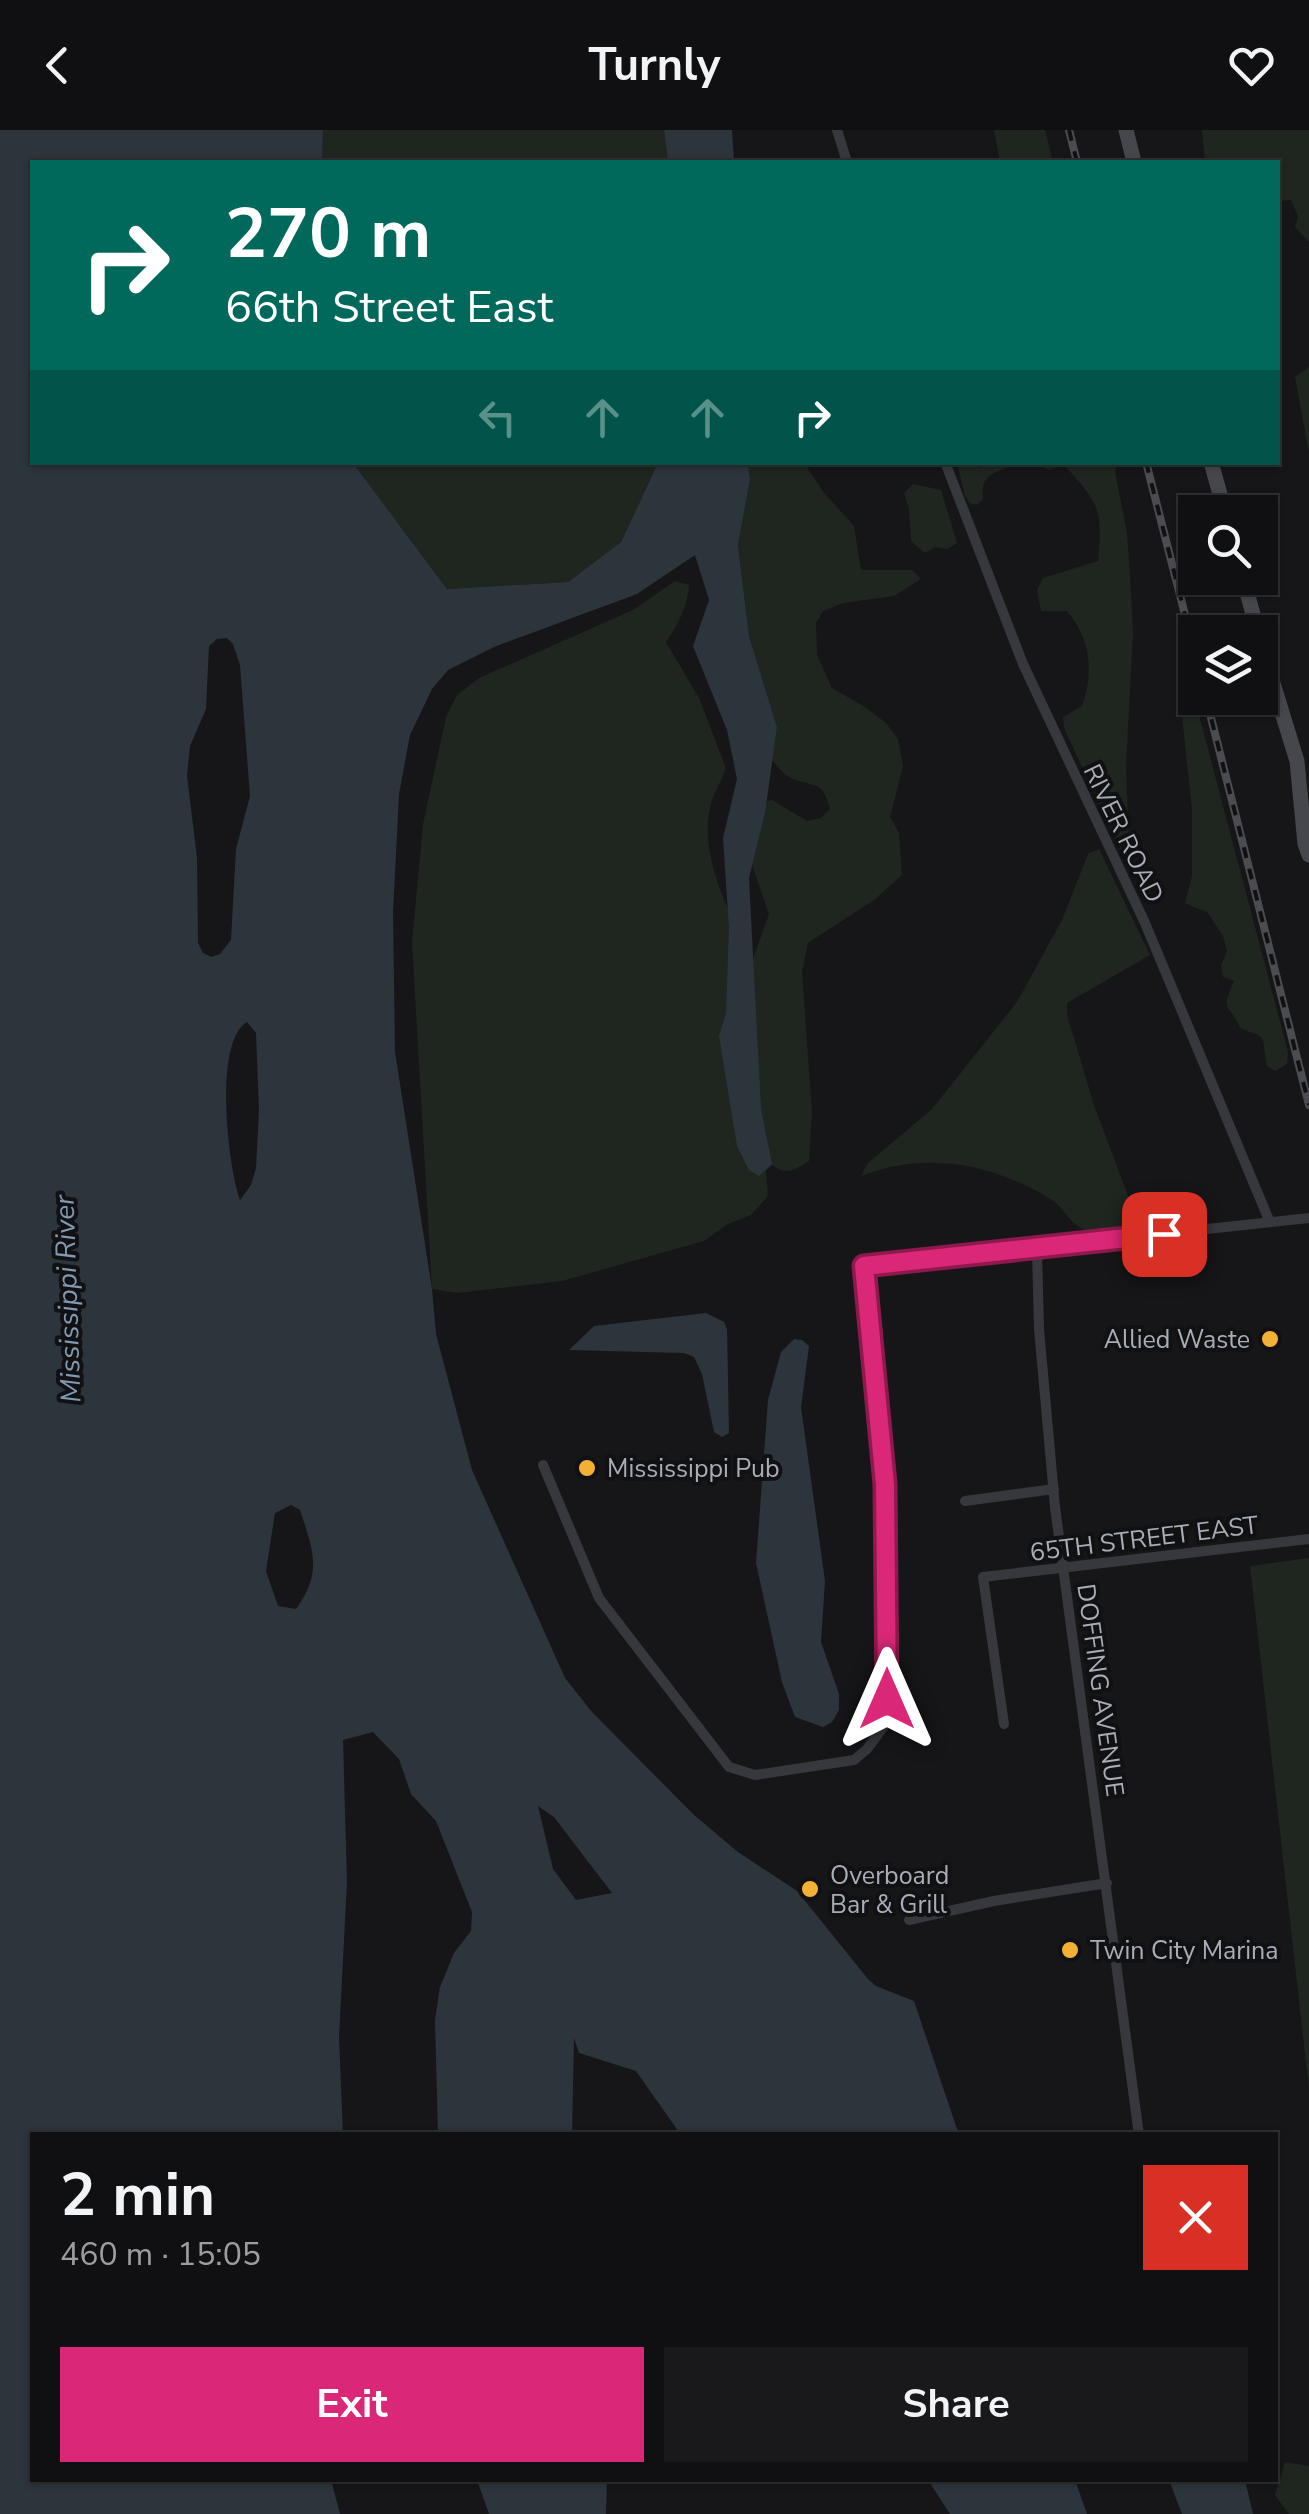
<!DOCTYPE html>
<html lang="en">
<head>
<meta charset="utf-8">
<style>
  :root { --surface:#101012; --page:#19191b; --text:#f1f3f6; --muted:#9c9d9f; --line:#303032; --accent:#db2777 }
  body { margin:0; font-family:"Nunito Sans",sans-serif; background:var(--page); color:var(--text); height:100vh; display:flex; flex-direction:column; font-size:38px; white-space:nowrap }
  * { box-sizing:border-box; margin:0 }
  p { font-size:32px; color:var(--muted) }
  .icon { flex:none; width:55px; height:55px; fill:none; stroke:currentColor; stroke-width:2; stroke-linecap:round; stroke-linejoin:round }
  .map { position:relative; flex:1; overflow:hidden }
  .drawer { position:absolute; left:30px; top:2002px; width:1248px; height:350px; display:flex; flex-direction:column; background:var(--surface); border-radius:0px; box-shadow:0 2px 8px #0004,0 0 0 2px var(--line) }
  .drawer>* { flex:none }
  .top-card { position:absolute; left:30px; top:30px; width:1250px; height:305px; border-radius:0px; box-shadow:0 2px 8px #0004,0 0 0 2px var(--line); background:#00695c; color:#fff; overflow:hidden }
  .fabs { position:absolute; left:1178px; top:365px; display:grid; gap:20px }
  .fabs a { display:grid; place-items:center; width:100px; height:100px; border-radius:0px; background:var(--surface); box-shadow:0 2px 8px #0004,0 0 0 2px var(--line); font-size:50px }
  .pin { position:absolute; display:grid; place-items:center; width:85px; height:85px; color:#fff; margin:-42px; border-radius:20px; box-shadow:0 5px 15px #0006 }
  .me { position:absolute; width:110px; margin:-55px; rotate:0deg; stroke-linejoin:round; filter:drop-shadow(0 0 8px #0008) }
  .turn { display:flex; align-items:center; gap:35px; height:210px; padding:0 30px; font-size:45px }
  .turn .icon { width:130px; height:130px; stroke-width:2.5 }
  .turn b { display:block; font-size:70px; line-height:85px }
  .lanes { display:flex; align-items:center; height:95px; padding:0 30px; background:#0003; justify-content:center; gap:50px; direction:ltr }
  .lanes .off { opacity:.35 }
  .round { display:grid; place-items:center; flex:none; width:105px; height:105px; border-radius:0px; background:var(--page) }
  .overview { display:flex; align-items:center; justify-content:space-between; height:170px; padding:0 30px }
  h1 { font-size:60px; font-weight:700; line-height:75px }
  .primary-button { display:flex; gap:20px; margin-top:auto; padding:20px 30px }
  .primary-button a { flex:1; height:115px; border-radius:0px; background:var(--accent); color:#fff; font-size:40px; font-weight:700; line-height:115px; text-align:center }
  .primary-button a+a { background:var(--page); color:var(--text) }
  header { display:flex; justify-content:space-between; align-items:center; height:130px; padding:0 30px; background:var(--surface); font-size:45px; font-weight:700 }
  .map>svg:first-child { display:block }
</style>
</head>
<body>
<header><svg class="icon" aria-label="back" viewBox="0 0 24 24"><path d="M15 5l-7 7 7 7"/></svg>Turnly<svg class="icon" aria-label="heart" viewBox="0 0 24 24"><path d="M12 20l-8-8c-3-5 5-10 8-4 3-6 11-1 8 4z"/></svg></header>
<div class="map">
<svg width="1309" height="2384" viewBox="0 0 1309 2384">
  <rect width="100%" height="100%" fill="#161618"/>
  <path fill="#1e261f" d="M 323,0 L 664,0 L 668,32 L 322,32 Z
    M 994,0 L 1045,0 L 1053,32 L 1000,32 Z
    M 1202,0 L 1309,0 L 1309,112 L 1295,97 L 1298,86 L 1291,70 L 1278,71 L 1278,32 L 1205,32 Z
    M 1309,237 L 1309,323 L 1295,247 Z
    M 353,333 L 658,333 L 621,412 L 568,452 L 447,459 Z
    M 748,333 L 804,333 L 825,364 L 854,396 L 861,440 L 912,440 L 921,449 L 894,466 L 843,473 L 823,481 L 816,493 L 817,525 L 832,558 L 865,577 L 886,593 L 898,609 L 903,636 L 890,687 L 899,703 L 902,745 L 874,770 L 808,813 L 802,842 L 812,983 L 809,1031 C 795,1040 786,1046 772,1035 L 766,1041 L 768,1066 L 751,1085 L 728,1094 L 704,1111 L 562,1151 L 457,1163 L 432,1159 L 412,812 L 423,694 L 446,587 L 457,565 L 479,548 L 633,480 L 675,451 L 689,455 C 688,476 678,495 666,512 L 699,568 L 726,638 C 722,650 714,662 711,674 C 697,727 732,785 752,832 L 769,784 L 752,735 L 766,671 L 772,670 L 807,691 L 821,688 L 830,679 C 822,647 813,659 789,647 C 783,644 777,635 772,630 L 777,597 L 749,506 L 738,415 L 750,350 Z
    M 957,333 L 970,333 L 980,338 L 985,333 L 1016,333 C 996,345 980,341 983,369 L 977,375 L 970,373 L 965,366 Z
    M 1035,333 L 1117,333 L 1115,342 L 1127,403 L 1131,461 L 1133,503 L 1126,636 L 1130,741 L 1064,598 L 1063,587 L 1082,576 C 1094,541 1091,510 1067,481 L 1041,481 L 1037,460 L 1043,448 L 1098,431 C 1103,377 1099,374 1064,335 L 1049,340 Z
    M 913,354 L 941,360 L 957,413 L 947,419 L 935,417 L 925,423 L 911,411 L 909,379 L 904,363 Z
    M 1179,509 L 1288,922 L 1287,934 L 1275,941 L 1267,936 C 1261,901 1269,910 1240,898 C 1228,869 1220,885 1234,851 L 1223,847 L 1221,835 L 1227,821 L 1223,806 L 1208,783 L 1185,773 L 1192,746 L 1192,679 L 1176,530 Z
    M 1099,719 L 1150,825 L 1067,873 L 1067,885 L 1094,975 L 1139,1095 C 1123,1099 1103,1105 1086,1100 C 1070,1095 1065,1079 1052,1070 C 994,1034 927,1020 861,1046 L 867,1034 L 932,979 L 1017,872 L 1062,790 L 1088,724 Z
    M 1309,1428 L 1309,1959 L 1250,1436 Z
    M 1285,2332 L 1309,2336 L 1309,2384 L 1289,2384 L 1275,2365 Z"/>
  <path fill="#2c353c" fill-rule="evenodd" d="M 0,0 L 323,0 L 322,32 L 32,32 L 32,332 L 353,333 L 447,459 L 568,452 L 621,412 L 658,333 L 748,333 L 750,350 L 738,415 L 749,506 L 777,597 L 765,683 L 749,748 L 761,979 L 772,1034 L 759,1046 L 749,1040 L 737,1016 L 719,906 L 726,883 L 729,798 L 723,708 L 737,649 L 727,600 L 693,516 L 709,470 L 695,425 L 637,464 L 494,517 L 448,540 L 432,559 L 410,605 L 399,664 L 393,783 L 395,922 L 432,1159 L 436,1204 L 472,1340 L 565,1548 L 592,1582 L 694,1685 L 738,1722 L 797,1761 L 868,1849 L 876,1856 L 914,1871 L 959,2005 L 681,2005 L 636,1941 L 579,1923 L 574,1908 L 572,2005 L 438,2005 L 435,1890 L 440,1857 L 454,1823 L 471,1801 L 472,1782 L 436,1691 L 411,1664 L 399,1629 L 373,1602 L 343,1610 L 347,1752 L 339,1907 L 343,2005 L 32,2005 L 32,2350 L 331,2350 L 340,2384 L 0,2384 ZM 227,508 L 233,514 L 240,535 L 250,666 L 236,719 L 231,810 L 220,824 L 211,827 L 203,823 L 198,813 L 197,728 L 187,646 L 190,616 L 206,579 L 209,516 L 217,509 ZM 247,892 L 256,903 L 259,980 L 256,1038 L 251,1055 L 240,1070 C 228,1037 213,912 247,892 ZM 291,1375 L 300,1380 C 313,1420 323,1442 296,1479 L 278,1476 L 266,1441 L 275,1383 ZM 538,1676 L 554,1687 L 612,1763 L 576,1770 L 553,1739 Z
    M 664,0 L 732,0 L 734,32 L 668,32 Z
    M 706,1183 L 724,1192 L 727,1199 L 729,1303 L 722,1307 L 714,1302 L 702,1244 L 694,1227 L 684,1223 L 569,1220 L 594,1196 Z
    M 794,1209 L 802,1210 L 809,1216 L 801,1277 L 825,1451 L 821,1512 L 839,1564 L 839,1580 L 832,1592 L 823,1597 L 795,1587 L 782,1552 L 756,1433 L 768,1270 L 781,1222 Z
    M 477,2350 L 607,2350 L 606,2384 L 489,2384 Z
    M 928,2350 L 1075,2350 L 1087,2384 L 950,2384 Z
    M 1169,2350 L 1245,2350 L 1253,2384 L 1182,2384 Z"/>
  <g fill="none" stroke-linecap="round" stroke-linejoin="round">
    <path stroke="#37383d" stroke-width="10" d="M 837,0 L 847,32
      M 945,332 L 1023,534 L 1145,793 L 1269,1090
      M 1037,1120 L 1039,1199 L 1055,1377 L 1139,2005
      M 543,1335 L 599,1468 L 729,1637 L 755,1645 L 854,1630 L 867,1619 L 887,1592 L 885,1354 L 864,1136 L 1309,1088
      M 965,1371 L 1054,1359
      M 1004,1594 L 983,1447 L 1309,1409
      M 909,1790 L 994,1771 L 1107,1753"/>
    <path stroke="#45474d" stroke-width="15" d="M 1126,0 L 1134,32
      M 1211,332 L 1225,382
      M 1243,448 L 1258,502
      M 1260,511 L 1297,631 L 1305,714 L 1309,725"/>
    <defs>
      <path id="rail" d="M 1069,0 L 1077,32
        M 1146,332 L 1195,524
        M 1206,568 L 1309,975"/>
    </defs>
    <use href="#rail" stroke="#4a4c52" stroke-width="8"/>
    <use href="#rail" stroke="#111113" stroke-width="4" stroke-dasharray="11" stroke-linecap="butt"/>
  </g>
  <g fill="none" stroke-linecap="round" stroke-linejoin="round">
    <defs>
      <path id="route" d="M 887,1569 L 885,1354 L 864,1136 L 1164,1104"/>
    </defs>
    <use href="#route" stroke="#8e194d" stroke-width="25"/>
    <use href="#route" stroke="#db2777" stroke-width="18"/>
  </g>
  <g fill="#f2b134" stroke="#111113" stroke-width="4">
    <circle cx="1270" cy="1209" r="10"/>
    <circle cx="587" cy="1338" r="10"/>
    <circle cx="810" cy="1759" r="10"/>
    <circle cx="1070" cy="1820" r="10"/>
  </g>
  <g text-anchor="middle" stroke-width="8" stroke-linejoin="round" paint-order="stroke">
    <g font-size="25" fill="#a8adb8" stroke="#111113">
      <text transform="translate(1124 703) rotate(64)" y="9">RIVER ROAD</text>
      <text transform="translate(1144 1408) rotate(-7)" y="9">65TH STREET EAST</text>
      <text transform="translate(1101 1560) rotate(82)" y="9">DOFFING AVENUE</text>
    </g>
    <g font-size="25" fill="#a8adb8" stroke="#111113" text-anchor="start">
      <text x="1250" y="1218" text-anchor="end">Allied Waste</text>
      <text x="607" y="1347">Mississippi Pub</text>
      <text x="830" y="1754">Overboard<tspan x="830" dy="29">Bar &amp; Grill</tspan></text>
      <text x="1090" y="1829">Twin City Marina</text>
    </g>
    <g font-size="28" font-style="italic" fill="#7f9bb3" stroke="#111113">
      <text transform="translate(67 1169) rotate(-92)" y="10">Mississippi River</text>
    </g>
  </g>
</svg>
<div class="fabs">
<a><svg class="icon" aria-label="search" viewBox="0 0 24 24"><circle cx="10" cy="10" r="6"/><path d="M15 15l6 6"/></svg></a>
<a><svg class="icon" aria-label="layers" viewBox="0 0 24 24"><path d="M12 4l9 5-9 5-9-5zM3 14l9 5 9-5"/></svg></a>
</div>
<div class="pin" style="left:1164px;top:1104px;background:#d93025"><svg class="icon" aria-label="arrive" viewBox="0 0 24 24"><path d="M6 21V4h12l-3 4 3 4H6"/></svg></div>
<svg class="me" style="left:887px;top:1569px" viewBox="-20 -20 40 40"><path d="M0-17L14 15 0 8-14 15z" fill="#db2777" stroke="#fff" stroke-width="4"/></svg>
<div class="top-card">
<div class="turn"><svg class="icon" aria-label="right" viewBox="0 0 24 24"><path d="M7 20v-9h11M14 6l5 5-5 5"/></svg><div><b>270 m</b>66th Street East</div></div>
<div class="lanes"><svg class="icon off" aria-label="left" viewBox="0 0 24 24"><path d="M17 20v-9H6M10 6l-5 5 5 5"/></svg><svg class="icon off" aria-label="ahead" viewBox="0 0 24 24"><path d="M12 20V5M6 11l6-6 6 6"/></svg><svg class="icon off" aria-label="ahead" viewBox="0 0 24 24"><path d="M12 20V5M6 11l6-6 6 6"/></svg><svg class="icon" aria-label="right" viewBox="0 0 24 24"><path d="M7 20v-9h11M14 6l5 5-5 5"/></svg></div>
</div>
<section class="drawer">
<div class="overview"><div><h1>2 min</h1><p>460 m · 15:05</p></div><a class="round" style="background:#d93025;color:#fff"><svg class="icon" aria-label="close" viewBox="0 0 24 24"><path d="M6 6l12 12M18 6L6 18"/></svg></a></div>
<div class="primary-button"><a>Exit</a><a>Share</a></div>
</section>
</div>
</body>
</html>
